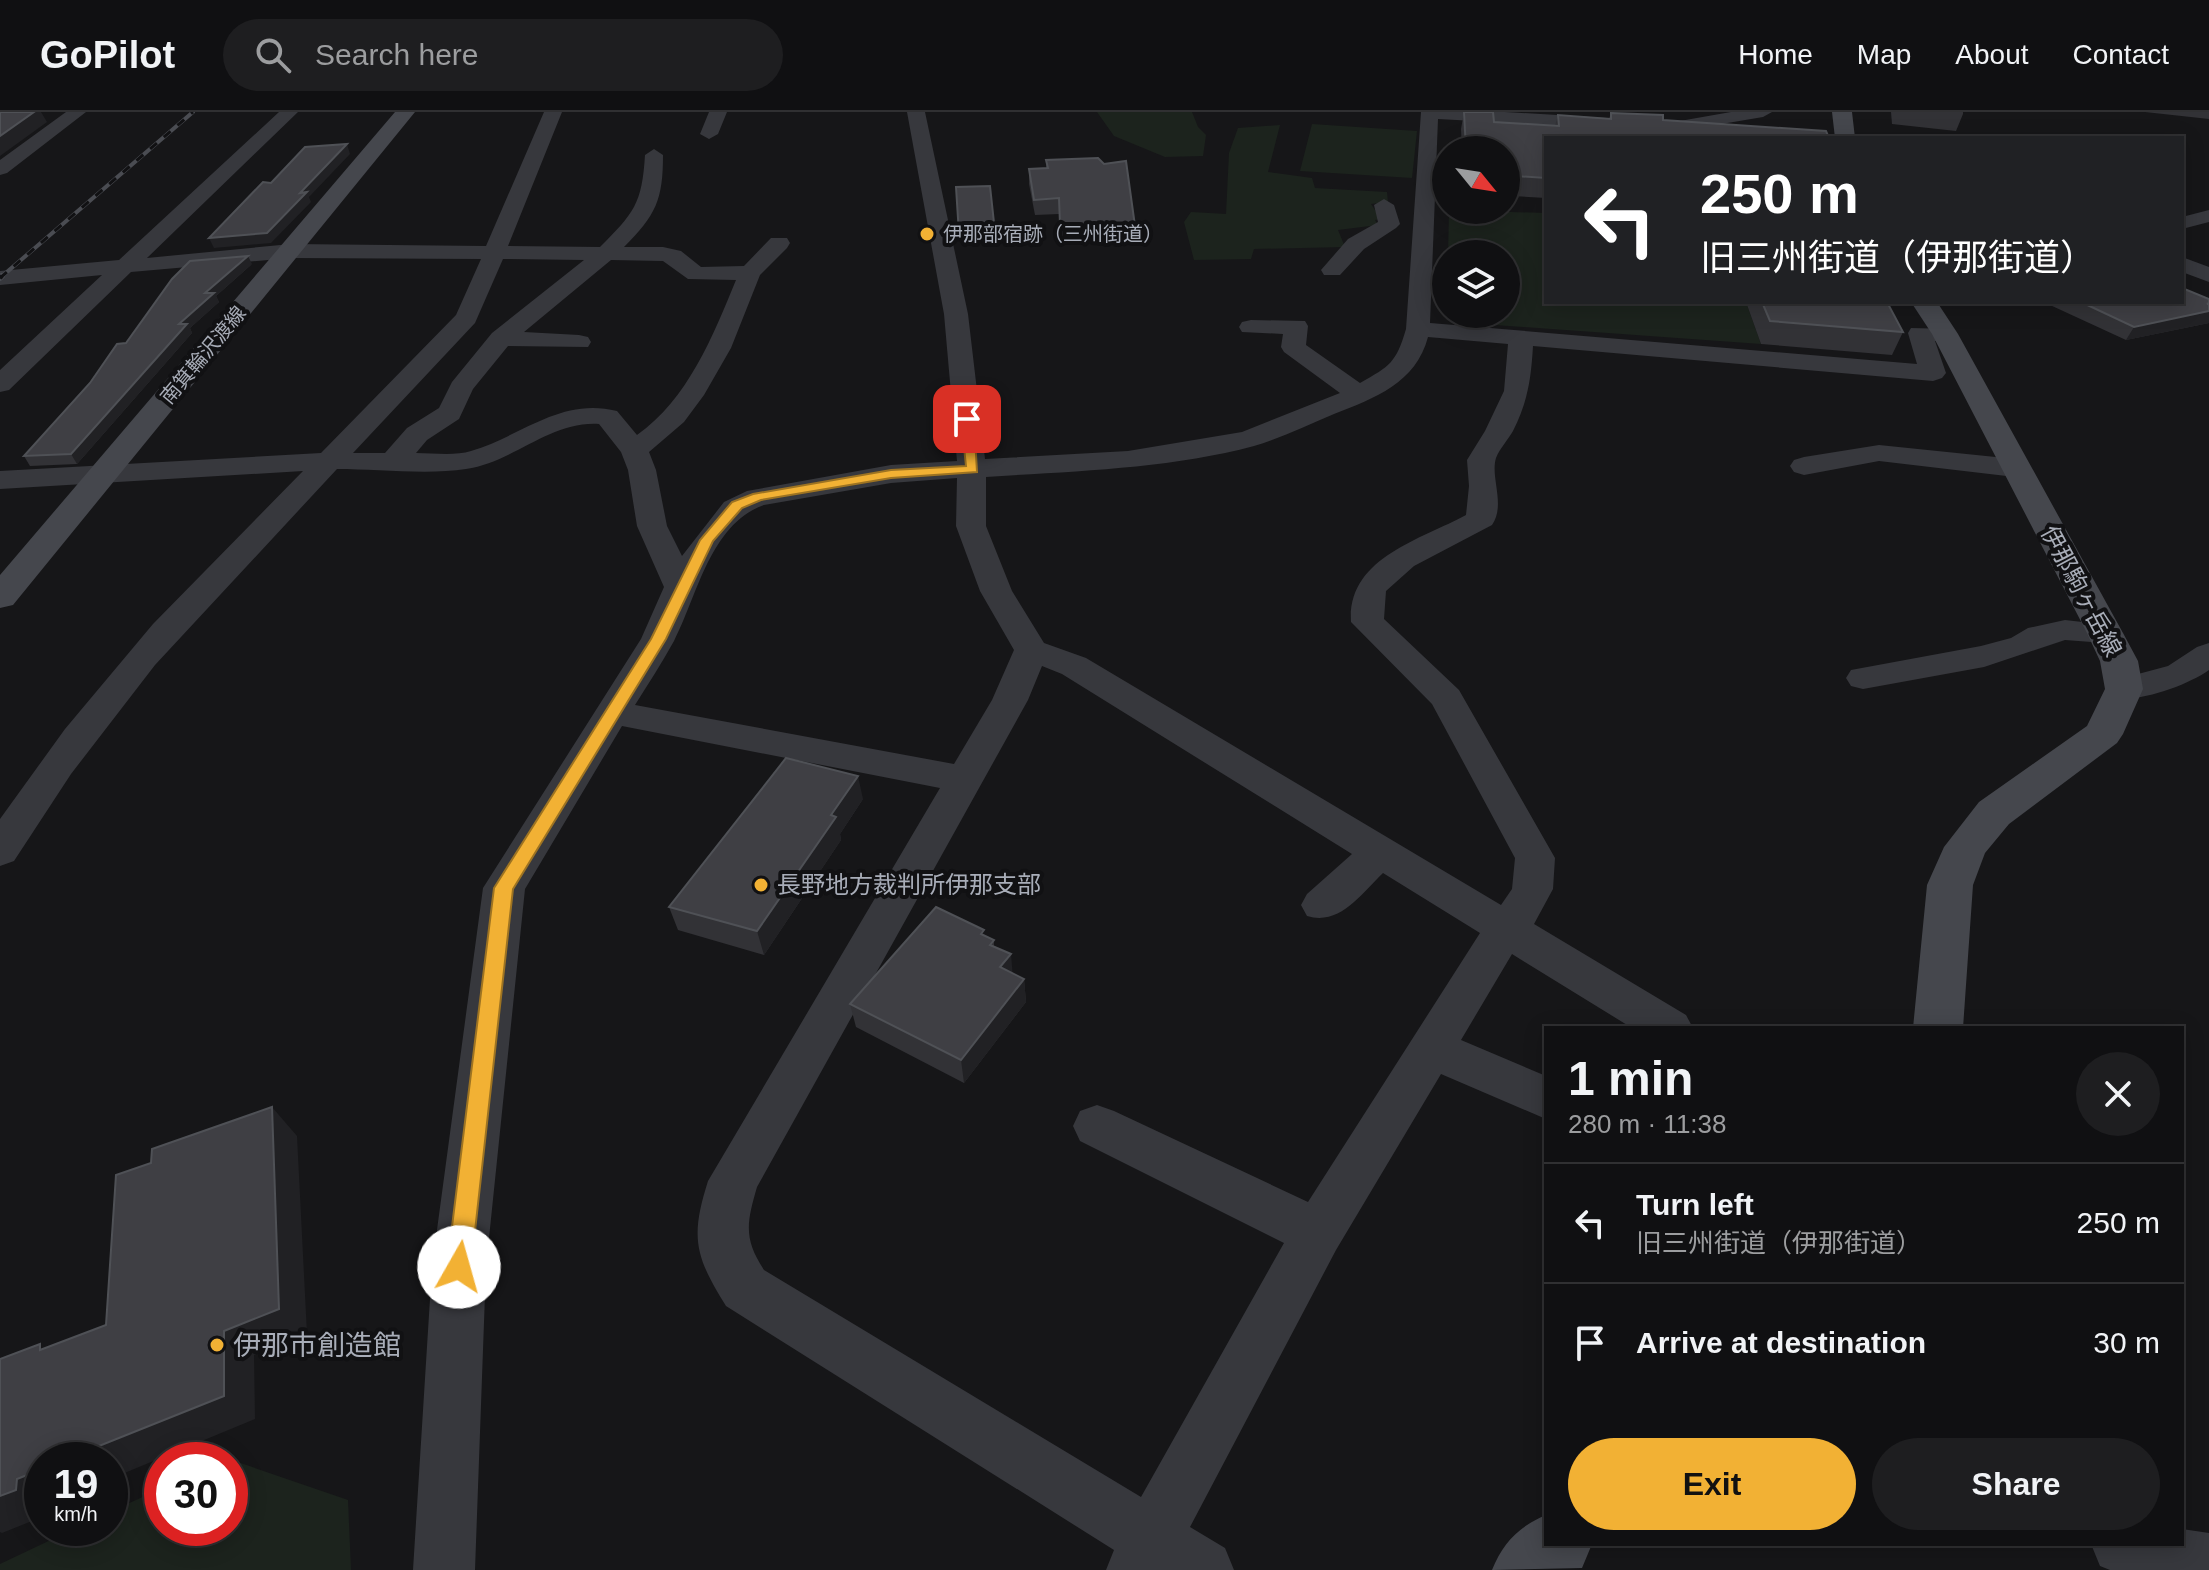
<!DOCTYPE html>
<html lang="en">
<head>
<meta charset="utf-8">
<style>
  :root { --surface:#101012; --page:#1e1e20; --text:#f1f3f6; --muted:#9c9d9f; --line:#303032; --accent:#f2b134 }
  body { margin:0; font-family:Helvetica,"Noto Sans JP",sans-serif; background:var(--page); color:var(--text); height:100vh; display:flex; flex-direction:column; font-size:30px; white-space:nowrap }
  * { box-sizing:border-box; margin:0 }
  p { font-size:26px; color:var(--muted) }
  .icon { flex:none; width:44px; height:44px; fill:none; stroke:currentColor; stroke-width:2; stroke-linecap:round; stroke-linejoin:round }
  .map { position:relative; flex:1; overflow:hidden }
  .side { position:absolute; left:1544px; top:914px; width:640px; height:520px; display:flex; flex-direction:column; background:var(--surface); border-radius:0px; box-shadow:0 4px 20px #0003,0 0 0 2px var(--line) }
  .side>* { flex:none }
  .guide { position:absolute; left:1544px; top:24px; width:640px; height:168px; border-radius:0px; box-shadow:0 4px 20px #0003,0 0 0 2px var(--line); background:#202124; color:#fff; overflow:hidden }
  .needle { width:52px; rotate:120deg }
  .tools { position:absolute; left:1432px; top:24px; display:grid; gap:16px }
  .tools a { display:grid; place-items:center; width:88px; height:88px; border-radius:50%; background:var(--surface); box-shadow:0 4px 20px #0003,0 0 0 2px var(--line); font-size:40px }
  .speed { position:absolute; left:24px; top:1330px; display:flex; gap:16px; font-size:40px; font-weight:700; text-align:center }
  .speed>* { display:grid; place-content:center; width:104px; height:104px; border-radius:50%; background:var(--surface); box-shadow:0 4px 20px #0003,0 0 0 2px var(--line); line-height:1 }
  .speed small { font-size:20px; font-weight:400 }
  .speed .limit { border:12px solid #d22; background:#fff; color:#111 }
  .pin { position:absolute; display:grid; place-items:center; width:68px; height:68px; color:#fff; margin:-34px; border-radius:16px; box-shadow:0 4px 12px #0006 }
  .me { position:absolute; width:88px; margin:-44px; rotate:7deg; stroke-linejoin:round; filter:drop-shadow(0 0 6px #0008) }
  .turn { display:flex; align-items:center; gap:28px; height:168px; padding:0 24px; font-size:36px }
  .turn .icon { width:104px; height:104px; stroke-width:2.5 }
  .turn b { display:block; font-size:56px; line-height:68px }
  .round { display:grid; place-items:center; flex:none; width:84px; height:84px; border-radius:42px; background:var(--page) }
  .head { display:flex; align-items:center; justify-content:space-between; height:136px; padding:0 24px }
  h1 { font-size:48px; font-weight:600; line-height:60px }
  .action { display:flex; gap:16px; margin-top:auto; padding:16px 24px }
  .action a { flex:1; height:92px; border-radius:48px; background:var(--accent); color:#111; font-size:32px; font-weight:600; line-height:92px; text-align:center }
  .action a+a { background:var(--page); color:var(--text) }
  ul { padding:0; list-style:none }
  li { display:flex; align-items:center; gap:24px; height:120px; padding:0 24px; border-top:2px solid var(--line) }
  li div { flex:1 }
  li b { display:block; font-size:30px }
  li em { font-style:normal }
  header { display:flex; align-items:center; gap:48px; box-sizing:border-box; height:112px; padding:0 40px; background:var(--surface); border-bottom:2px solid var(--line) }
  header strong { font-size:38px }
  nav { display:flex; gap:44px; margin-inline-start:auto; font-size:28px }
  .search { width:560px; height:72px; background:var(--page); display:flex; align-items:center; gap:20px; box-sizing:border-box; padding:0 28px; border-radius:44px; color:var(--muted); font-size:30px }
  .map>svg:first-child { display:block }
</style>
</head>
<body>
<header>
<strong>GoPilot</strong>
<div class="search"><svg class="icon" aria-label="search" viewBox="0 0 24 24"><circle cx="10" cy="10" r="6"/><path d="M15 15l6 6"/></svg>Search here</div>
<nav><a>Home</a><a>Map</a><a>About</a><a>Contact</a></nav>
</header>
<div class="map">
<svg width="2209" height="1458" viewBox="0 0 2209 1458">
  <rect width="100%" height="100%" fill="#161618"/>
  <path fill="#1c231d" d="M 1097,0 L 1192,0 L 1198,15 L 1206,23 L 1203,44 L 1165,45 L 1114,24 Z
    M 1312,12 L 1417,19 L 1412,66 L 1300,59 Z
    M 1280,13 L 1268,60 L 1312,66 L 1315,76 L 1387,80 L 1388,90 L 1371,92 L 1381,107 L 1375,108 L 1378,113 L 1338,118 L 1345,135 L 1254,137 L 1251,147 L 1194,148 L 1184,110 L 1191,100 L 1226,102 L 1229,41 L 1238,16 Z
    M 1449,98 L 1546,101 L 1546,190 L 1746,190 L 1761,232 L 1481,212 L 1461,202 L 1506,202 L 1506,142 L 1448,142 Z
    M 226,1346 L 348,1388 L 351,1458 L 0,1458 L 0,1452 L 76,1416 L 110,1416 L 110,1400 L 162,1376 L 162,1416 L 230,1416 L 230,1348 L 222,1348 Z"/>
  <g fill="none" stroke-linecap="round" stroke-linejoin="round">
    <path fill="#37383d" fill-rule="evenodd" d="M 66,0 L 86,0 L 7,61 L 0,63 L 0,48 Z
      M 279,0 L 298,0 L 147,146 L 291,132 L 486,134 L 544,0 L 562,0 L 508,134 L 600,135 C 634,101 642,92 645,43 L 654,37 L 663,43 C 663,88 656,103 624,135 L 663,135 L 681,139 L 701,155 L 744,154 L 771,126 L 787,126 L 790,131 L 787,136 L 760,163 L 731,236 L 704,283 L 684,310 L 649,340 L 656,358 L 667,414 L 682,444 L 724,390 L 747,379 L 891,353 L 957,349 L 944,202 L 907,0 L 925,0 L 968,202 L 985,347 L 1128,339 L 1242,320 L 1340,281 L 1284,240 L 1281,235 L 1283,222 L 1242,220 L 1239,215 L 1242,210 L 1251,208 L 1305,209 L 1308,214 L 1306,233 L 1360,271 C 1390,254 1396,251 1406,217 L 1421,0 L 1505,0 L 1674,10 L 1731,0 L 1772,0 L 1763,5 L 1674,20 L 1438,7 L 1430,211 L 1917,252 L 1908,221 L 1911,216 L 1954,217 L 1957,222 L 1954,227 L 1935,229 L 1946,261 L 1942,266 L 1933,269 L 1533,234 C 1531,267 1528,289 1513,319 C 1508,328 1500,336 1496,346 C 1490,365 1506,393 1492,413 L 1414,454 L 1386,479 L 1384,507 L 1459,578 L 1555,746 L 1553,777 L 1534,812 L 1686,903 L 1693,916 L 1632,916 L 1512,842 L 1461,928 L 1546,964 L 1546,1007 L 1441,962 L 1336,1138 L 1190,1415 L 1225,1436 L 1234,1458 L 1106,1458 L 1114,1438 L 726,1194 C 695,1144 690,1126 708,1069 L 940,676 L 622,614 L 525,777 L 486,1155 L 475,1458 L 413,1458 L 432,1155 L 483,776 L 641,527 L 664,475 L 637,414 L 628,358 L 621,340 L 599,312 C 550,309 514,350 466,357 C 428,363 376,357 337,357 L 155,553 L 71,662 L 14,749 L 0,754 L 0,707 L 65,617 L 153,512 L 303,359 L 0,377 L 0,359 L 321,341 L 456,203 L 481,147 L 291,146 L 131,160 L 9,278 L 0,280 L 0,258 L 102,163 L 0,173 L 0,159 L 119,148 ZM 503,147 L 584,148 L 492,221 L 452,270 L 439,296 L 407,316 L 385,341 L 353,341 L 475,211 ZM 611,148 L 663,149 L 688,167 L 736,168 C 713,224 688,287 637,323 L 617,299 C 560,285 522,324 471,339 C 455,344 433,341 416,341 L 427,328 L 459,307 L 473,277 L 508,234 L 588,235 L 591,230 L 588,225 L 579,223 L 524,220 ZM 1428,225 L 1508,232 L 1504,279 L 1485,319 L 1467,348 L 1469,374 L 1466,403 C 1420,428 1347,446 1351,510 L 1432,592 L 1515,746 L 1512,777 L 1501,793 L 1086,546 L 1044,531 L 1012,479 L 986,414 L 986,365 C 1075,359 1168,357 1254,334 C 1281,326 1308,313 1334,302 C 1375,286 1416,271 1428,225 ZM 957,366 L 956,414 L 980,479 L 1014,538 L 992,588 L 954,652 L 635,593 C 648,572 662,551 674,529 C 697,485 710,412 764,393 L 891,371 ZM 1042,554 L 1062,562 L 1352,742 L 1307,782 L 1301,793 L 1307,804 C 1340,814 1361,782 1383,761 L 1480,821 L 1308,1090 L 1114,999 L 1097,993 L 1080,999 L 1073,1014 L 1080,1029 L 1284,1131 L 1141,1385 L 764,1158 C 743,1126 747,1110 757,1075 L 1028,588 Z
      M 709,0 L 727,0 L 718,22 L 709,27 L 700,22 Z
      M 1384,87 L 1394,93 L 1400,112 L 1396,116 L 1364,137 L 1340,163 L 1324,163 L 1321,158 L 1348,127 L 1378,110 L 1374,93 Z
      M 2209,98 L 2209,110 L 2182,117 L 2182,105 Z
      M 2182,145 L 2209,155 L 2209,170 L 2182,160 Z
      M 1879,333 L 2015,347 L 2025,350 L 2029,356 L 2025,362 L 2015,365 L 1879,349 L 1804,363 L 1794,360 L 1790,354 L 1794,348 L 1804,345 Z
      M 2065,508 L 2117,514 L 2122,521 L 2117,528 L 2105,531 L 2065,528 L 1984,555 L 1863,577 L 1851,574 L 1846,566 L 1851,558 L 1981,534 L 2011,526 L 2028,516 Z
      M 2209,531 L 2209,558 C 2188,573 2137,592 2112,585 L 2106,577 L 2112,569 L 2168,554 L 2197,535 Z
      M 2182,1417 L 2209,1421 L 2209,1458 L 2110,1458 L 2100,1454 L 2091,1432 L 2182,1432 Z"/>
    <path fill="#45474d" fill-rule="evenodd" d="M 395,0 L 415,0 L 13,493 L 0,496 L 0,463 Z
      M 1832,0 L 1852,0 L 1855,26 L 1835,26 Z
      M 1911,190 L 1937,190 L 1958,222 L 2123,521 L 2138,549 L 2143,577 L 2123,622 L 2117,631 L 2009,712 L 1985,741 L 1973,773 L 1963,916 L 1913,916 L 1927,773 L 1944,735 L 1979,690 L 2087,614 L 2105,577 L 2100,549 L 2087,521 L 1932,222 Z
      M 1546,1403 L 1546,1432 L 1592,1432 L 1582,1456 L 1492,1458 C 1503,1431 1518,1415 1546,1403 Z"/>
    <defs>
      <path id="rail-far1" d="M 0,166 L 193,0"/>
      <path id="rail" d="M 0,166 L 2,164"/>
    </defs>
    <use href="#rail-far1" stroke="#4a4c52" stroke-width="4"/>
    <use href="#rail" stroke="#4a4c52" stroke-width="6"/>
    <use href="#rail-far1" stroke="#111113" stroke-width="3" stroke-dasharray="9" stroke-linecap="butt"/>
    <use href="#rail" stroke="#111113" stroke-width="4" stroke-dasharray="12" stroke-linecap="butt"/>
  </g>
  <path fill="#323236" d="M 1464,0 L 1494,10 L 1555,14 L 1558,3 L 1609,7 L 1611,1 L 1663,3 L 1546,26 L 1546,86 L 1512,84 L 1512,87 L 1507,86 L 1506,89 L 1506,38 L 1462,38 L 1461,17 Z
    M 1891,0 L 1963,0 L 1963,2 L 1956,19 L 1892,12 Z
    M 2145,0 L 2209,0 L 2209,7 Z
    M 1046,48 L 1135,114 L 1135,130 L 1060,128 L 1059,102 L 1035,103 L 1029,72 L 1029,57 L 1046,56 Z
    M 956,75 L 995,120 L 996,129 L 960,130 Z
    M 252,152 L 216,184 L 219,190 L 190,216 L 192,221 L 77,352 L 30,354 L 24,344 L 126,231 Z
    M 2209,187 L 2209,211 L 2126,228 L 2050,193 L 2052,190 L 2182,190 Z
    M 1746,190 L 1887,190 L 1903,220 L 1892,243 L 1761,232 Z
    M 863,687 L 840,722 L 841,728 L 764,843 L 678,818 L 669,795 Z
    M 985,824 L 994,828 L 994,835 L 1012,861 L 1024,867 L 1026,890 L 964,971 L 856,915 L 850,892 Z"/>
  <path fill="#212124" d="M 34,0 L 41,0 L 47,10 L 0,44 L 0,24 Z
    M 347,32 L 350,42 L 309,85 L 311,90 L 271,131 L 214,136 L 209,126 L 300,81 Z
    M 248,144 L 252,152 L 216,184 L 219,190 L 190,216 L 192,221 L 77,352 L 71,342 L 205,181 Z
    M 2209,191 L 2209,211 L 2126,228 L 2134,215 Z
    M 858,664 L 863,687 L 840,722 L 841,728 L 764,843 L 757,819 L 831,703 Z
    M 1011,842 L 1013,866 L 1000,855 Z
    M 1024,867 L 1026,890 L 964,971 L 961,948 Z
    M 272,995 L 297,1024 L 307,1222 L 254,1243 L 255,1307 L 110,1367 L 110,1348 L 64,1348 L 224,1219 Z
    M 42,1357 L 42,1405 L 2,1421 L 0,1420 L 0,1384 L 17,1367 Z"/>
  <path fill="#3f3f44" stroke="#4f5156" stroke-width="2" d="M 0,0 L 34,0 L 0,24 Z
    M 1464,0 L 1493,0 L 1494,10 L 1559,14 L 1558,3 L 1611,7 L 1611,1 L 1663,3 L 1663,8 L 1826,19 L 1829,26 L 1546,26 L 1546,66 L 1515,64 L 1516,66 L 1509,66 L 1510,71 L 1506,71 L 1506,38 L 1466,38 Z
    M 347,32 L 300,81 L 307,80 L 267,121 L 209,126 L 263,70 L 271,71 L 305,35 Z
    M 1098,46 L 1104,52 L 1126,49 L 1135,114 L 1060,112 L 1059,86 L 1034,88 L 1029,57 L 1048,56 L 1046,48 Z
    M 990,74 L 995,120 L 959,122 L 956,75 Z
    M 248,144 L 205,181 L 214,181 L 179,212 L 187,212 L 71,342 L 24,344 L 90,271 L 117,232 L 126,231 L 172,167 L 190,149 Z
    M 2182,176 L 2209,187 L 2209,191 L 2207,192 L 2209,192 L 2209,199 L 2134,215 L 2081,190 L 2182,190 Z
    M 1762,190 L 1887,190 L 1903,220 L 1770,209 Z
    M 786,646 L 858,664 L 831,703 L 836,705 L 757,819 L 669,795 Z
    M 936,795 L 984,818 L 981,822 L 994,828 L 990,833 L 1011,842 L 1000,855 L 1024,867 L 961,948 L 850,892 Z
    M 272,995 L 279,1197 L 224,1219 L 224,1284 L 64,1348 L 42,1348 L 42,1357 L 17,1367 L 16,1378 L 0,1384 L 0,1247 L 40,1232 L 40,1238 L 106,1213 L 116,1063 L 151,1051 L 152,1037 Z"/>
  <path fill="#f2b134" stroke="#9d7322" stroke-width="2" d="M 967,303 L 974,307 L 977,360 L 891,366 L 761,388 L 742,396 L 713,429 L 666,527 L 513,777 L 471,1155 L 468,1164 L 459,1167 L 451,1164 L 447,1155 L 494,776 L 651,527 L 700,428 L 732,390 L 753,382 L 891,358 L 966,354 L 961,307 Z"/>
  <g fill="#f2b134" stroke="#111113" stroke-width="3">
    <circle cx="927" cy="122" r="8"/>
    <circle cx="761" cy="773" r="8"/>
    <circle cx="217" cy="1233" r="8"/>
  </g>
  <g text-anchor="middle" stroke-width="8" stroke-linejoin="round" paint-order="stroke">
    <g font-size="20" fill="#a8adb8" stroke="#111113" text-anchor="start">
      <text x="943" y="129">伊那部宿跡（三州街道）</text>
    </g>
    <g font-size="20" fill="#a8adb8" stroke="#111113">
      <text transform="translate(203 243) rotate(-50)" y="7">南箕輪沢渡線</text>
    </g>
    <g font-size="24" fill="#a8adb8" stroke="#111113">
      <text transform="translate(2081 479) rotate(62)" y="8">伊那駒ヶ岳線</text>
    </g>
    <g font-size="24" fill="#a8adb8" stroke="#111113" text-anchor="start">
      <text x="777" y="781">長野地方裁判所伊那支部</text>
    </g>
    <g font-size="28" fill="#a8adb8" stroke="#111113" text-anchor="start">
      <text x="233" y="1243">伊那市創造館</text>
    </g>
  </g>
</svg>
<div class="tools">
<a><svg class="needle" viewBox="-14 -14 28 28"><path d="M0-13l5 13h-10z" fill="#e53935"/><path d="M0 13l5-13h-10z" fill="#9c9d9f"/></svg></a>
<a><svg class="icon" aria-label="layers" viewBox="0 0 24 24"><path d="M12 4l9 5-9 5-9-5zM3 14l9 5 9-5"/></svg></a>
</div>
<div class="speed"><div>19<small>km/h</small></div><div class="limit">30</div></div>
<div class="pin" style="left:967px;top:307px;background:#d93025"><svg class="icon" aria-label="arrive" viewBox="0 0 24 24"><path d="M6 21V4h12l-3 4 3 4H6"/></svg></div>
<svg class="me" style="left:459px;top:1155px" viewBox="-20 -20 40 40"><circle r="19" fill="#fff"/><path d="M0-13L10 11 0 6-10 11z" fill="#f2b134"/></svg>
<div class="guide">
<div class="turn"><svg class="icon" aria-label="left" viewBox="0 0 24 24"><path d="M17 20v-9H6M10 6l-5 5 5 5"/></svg><div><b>250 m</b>旧三州街道（伊那街道）</div></div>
</div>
<section class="side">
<div class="head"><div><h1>1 min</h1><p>280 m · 11:38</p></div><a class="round"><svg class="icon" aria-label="close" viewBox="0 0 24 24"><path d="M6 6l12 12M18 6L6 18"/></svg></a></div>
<ul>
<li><svg class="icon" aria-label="left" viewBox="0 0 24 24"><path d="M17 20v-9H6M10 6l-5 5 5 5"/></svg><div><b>Turn left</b><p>旧三州街道（伊那街道）</p></div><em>250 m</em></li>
<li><svg class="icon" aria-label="arrive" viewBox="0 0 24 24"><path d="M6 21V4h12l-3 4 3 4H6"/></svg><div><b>Arrive at destination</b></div><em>30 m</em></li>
</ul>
<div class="action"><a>Exit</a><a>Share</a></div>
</section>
</div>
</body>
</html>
